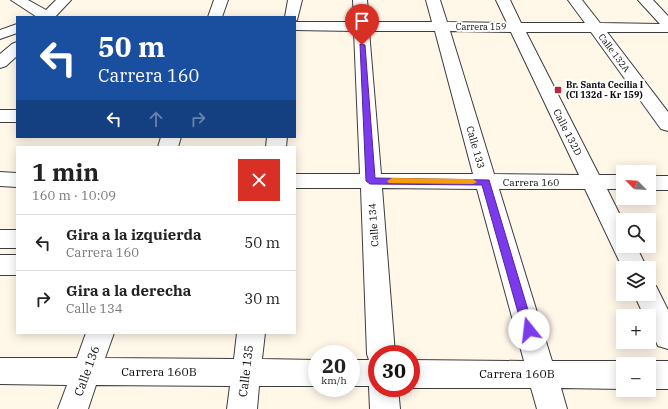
<!DOCTYPE html>
<html lang="es">
<head>
<meta charset="utf-8">
<style>
  :root { --surface:#fff; --page:#f6f6f6; --text:#222; --muted:#767676; --line:#e0e0e0 }
  body { margin:0; font-family:"IBM Plex Serif",serif; background:var(--page); color:var(--text); height:100vh; display:flex; flex-direction:column; font-size:15px; white-space:nowrap }
  * { box-sizing:border-box; margin:0 }
  p { font-size:13px; color:var(--muted) }
  .icon { flex:none; width:22px; height:22px; fill:none; stroke:currentColor; stroke-width:2; stroke-linecap:round; stroke-linejoin:round }
  .map { position:relative; flex:1; overflow:hidden }
  .side { position:absolute; left:16px; top:146px; width:280px; height:188px; display:flex; flex-direction:column; background:var(--surface); border-radius:0px; box-shadow:0 2px 10px #0003 }
  .side>* { flex:none }
  .guide { position:absolute; left:16px; top:16px; width:280px; height:122px; border-radius:0px; box-shadow:0 2px 10px #0003; background:#1a4fa0; color:#fff; overflow:hidden }
  .needle { width:26px; rotate:294deg }
  .buttons { position:absolute; left:616px; top:165px; display:grid; gap:8px }
  .buttons a { display:grid; place-items:center; width:40px; height:40px; border-radius:0px; background:var(--surface); box-shadow:0 2px 10px #0003; font-size:20px }
  .speed { position:absolute; left:308px; top:345px; display:flex; gap:8px; font-size:20px; font-weight:700; text-align:center }
  .speed>* { display:grid; place-content:center; width:52px; height:52px; border-radius:50%; background:var(--surface); box-shadow:0 2px 10px #0003; line-height:1 }
  .speed small { font-size:10px; font-weight:400 }
  .speed .limit { border:6px solid #d22; background:#fff; color:#111 }
  .pin { position:absolute; display:grid; place-items:center; width:34px; height:34px; color:#fff; margin:-41px -17px; border-radius:50% 50% 50% 0; rotate:-45deg; box-shadow:0 0 4px #0007 }
  .pin .icon { rotate:45deg }
  .me { position:absolute; width:44px; margin:-22px; rotate:344deg; stroke-linejoin:round; filter:drop-shadow(0 0 3px #0008) }
  .turn { display:flex; align-items:center; gap:14px; height:84px; padding:0 16px; font-size:18px }
  .turn .icon { width:52px; height:52px; stroke-width:2.5 }
  .turn b { display:block; font-size:28px; line-height:34px }
  .lanes { display:flex; align-items:center; height:38px; padding:0 16px; background:#0003; justify-content:center; gap:20px; direction:ltr }
  .lanes .off { opacity:.35 }
  .round { display:grid; place-items:center; flex:none; width:42px; height:42px; border-radius:0px; background:var(--page) }
  .headline { display:flex; align-items:center; justify-content:space-between; height:68px; padding:0 16px }
  h1 { font-size:24px; font-weight:800; line-height:30px }
  ul { padding:0; list-style:none }
  li { display:flex; align-items:center; gap:12px; height:56px; padding:0 16px; border-top:1px solid var(--line) }
  li div { flex:1 }
  li b { display:block; font-size:15px }
  li em { font-style:normal }
  .map>svg:first-child { display:block }
</style>
</head>
<body>
<div class="map">
<svg width="668" height="409" viewBox="0 0 668 409">
  <rect width="100%" height="100%" fill="#fff7e8"/>
  <g fill="none" stroke-linecap="round" stroke-linejoin="round">
    <defs>
      <path id="minor" d="M 11,0 L 28,0 L 46,10 L 56,0 L 71,0 L 55,17 L 37,17 Z
        M 214,0 L 228,0 L 222,17 L 208,17 Z
        M 288,0 L 302,0 L 297,20 L 295,21 L 295,17 L 285,17 Z
        M 353,0 L 367,0 L 369,22 L 432,22 L 426,0 L 440,0 L 447,22 L 507,23 L 496,0 L 510,0 L 521,23 L 585,23 L 568,0 L 582,0 L 600,23 L 660,24 L 638,0 L 653,0 L 668,16 L 668,32 L 607,32 L 668,112 L 668,131 L 661,129 L 591,32 L 526,32 L 599,175 L 623,175 L 623,189 L 607,189 L 623,221 L 623,246 L 636,246 L 647,268 L 623,269 L 585,189 L 499,189 L 552,361 L 623,361 L 630,364 L 623,364 L 623,389 L 561,388 L 567,409 L 537,409 L 531,388 L 411,388 L 411,360 L 524,361 L 477,189 L 382,188 L 395,354 L 377,354 L 377,388 L 398,388 L 400,409 L 370,409 L 369,386 L 351,386 L 351,360 L 369,360 L 367,354 L 361,188 L 295,188 L 295,174 L 360,174 L 354,31 L 295,30 L 295,22 L 354,22 ZM 369,31 L 435,31 L 473,174 L 381,174 ZM 450,31 L 511,32 L 579,175 L 494,174 Z
        M 17,24 L 17,33 L 0,39 L 0,30 Z
        M 17,42 L 17,56 L 6,66 L 0,68 L 0,54 L 12,44 Z
        M 0,110 L 17,110 L 17,122 L 0,122 Z
        M 161,137 L 181,137 L 178,147 L 158,147 Z
        M 267,137 L 287,137 L 286,147 L 266,147 Z
        M 0,172 L 17,173 L 17,187 L 0,186 Z
        M 649,176 L 668,176 L 668,190 L 649,190 Z
        M 0,230 L 17,230 L 17,248 L 0,248 Z
        M 0,255 L 17,255 L 17,275 L 0,275 Z
        M 649,284 L 656,286 L 668,310 L 668,349 L 658,346 L 649,326 L 649,316 L 644,316 L 634,294 L 649,294 Z
        M 86,333 L 114,333 L 105,358 L 234,359 L 237,333 L 265,333 L 262,359 L 317,360 L 317,386 L 259,386 L 257,409 L 227,409 L 230,386 L 96,385 L 88,409 L 58,409 L 67,385 L 0,384 L 0,358 L 77,358 Z
        M 649,361 L 668,361 L 668,389 L 649,389 L 649,364 L 642,364 Z"/>
    </defs>
    <use href="#minor" stroke="#3d3d3d" stroke-width="2"/>
    <use href="#minor" fill="#fff" fill-rule="evenodd"/>
  </g>
  <path fill="#7c3aed" stroke="#51269a" d="M 360,44 L 365,45 L 375,178 L 489,180 L 534,330 L 533,333 L 529,335 L 525,333 L 523,330 L 482,185 L 370,184 L 366,181 Z"/>
  <path fill="#f59e0b" d="M 392,178 L 473,179 L 477,182 L 473,184 L 389,183 L 387,181 Z"/>
  <rect fill="#b62740" stroke="#fff" stroke-width="1.5" x="554" y="86" width="8" height="8" rx="2"/>
  <g text-anchor="middle" stroke-width="4" stroke-linejoin="round" paint-order="stroke">
    <g font-size="9" fill="#0a0a0a" stroke="#fff">
      <text x="481" y="30">Carrera 159</text>
      <text transform="translate(614 53) rotate(53)" y="3">Calle 132A</text>
    </g>
    <g font-size="9" font-weight="bold" fill="#0a0a0a" stroke="#fff" text-anchor="start">
      <text x="566" y="88">Br. Santa Cecilia I<tspan x="566" dy="10">(Cl 132d - Kr 159)</tspan></text>
    </g>
    <g font-size="10" fill="#0a0a0a" stroke="#fff">
      <text transform="translate(568 132) rotate(63)" y="4">Calle 132D</text>
      <text transform="translate(476 147) rotate(74)" y="4">Calle 133</text>
      <text x="531" y="186">Carrera 160</text>
      <text transform="translate(373 225) rotate(-94)" y="4">Calle 134</text>
    </g>
    <g font-size="12" fill="#0a0a0a" stroke="#fff">
      <text transform="translate(87 371) rotate(-70)" y="4">Calle 136</text>
      <text transform="translate(246 371) rotate(-83)" y="4">Calle 135</text>
      <text x="159" y="376">Carrera 160B</text>
      <text x="517" y="378">Carrera 160B</text>
    </g>
  </g>
</svg>
<div class="buttons">
<a><svg class="needle" viewBox="-14 -14 28 28"><path d="M0-13l5 13h-10z" fill="#e53935"/><path d="M0 13l5-13h-10z" fill="#767676"/></svg></a>
<a><svg class="icon" aria-label="search" viewBox="0 0 24 24"><circle cx="10" cy="10" r="6"/><path d="M15 15l6 6"/></svg></a>
<a><svg class="icon" aria-label="layers" viewBox="0 0 24 24"><path d="M12 4l9 5-9 5-9-5zM3 14l9 5 9-5"/></svg></a>
<a>+</a>
<a>−</a>
</div>
<div class="speed"><div>20<small>km/h</small></div><div class="limit">30</div></div>
<div class="pin" style="left:362px;top:45px;background:#d93025"><svg class="icon" aria-label="arrive" viewBox="0 0 24 24"><path d="M6 21V4h12l-3 4 3 4H6"/></svg></div>
<svg class="me" style="left:529px;top:330px" viewBox="-20 -20 40 40"><circle r="19" fill="#fff"/><path d="M0-13L10 11 0 6-10 11z" fill="#7c3aed"/></svg>
<div class="guide">
<div class="turn"><svg class="icon" aria-label="left" viewBox="0 0 24 24"><path d="M17 20v-9H6M10 6l-5 5 5 5"/></svg><div><b>50 m</b>Carrera 160</div></div>
<div class="lanes"><svg class="icon" aria-label="left" viewBox="0 0 24 24"><path d="M17 20v-9H6M10 6l-5 5 5 5"/></svg><svg class="icon off" aria-label="ahead" viewBox="0 0 24 24"><path d="M12 20V5M6 11l6-6 6 6"/></svg><svg class="icon off" aria-label="right" viewBox="0 0 24 24"><path d="M7 20v-9h11M14 6l5 5-5 5"/></svg></div>
</div>
<section class="side">
<div class="headline"><div><h1>1 min</h1><p>160 m · 10:09</p></div><a class="round" style="background:#d93025;color:#fff"><svg class="icon" aria-label="close" viewBox="0 0 24 24"><path d="M6 6l12 12M18 6L6 18"/></svg></a></div>
<ul>
<li><svg class="icon" aria-label="left" viewBox="0 0 24 24"><path d="M17 20v-9H6M10 6l-5 5 5 5"/></svg><div><b>Gira a la izquierda</b><p>Carrera 160</p></div><em>50 m</em></li>
<li><svg class="icon" aria-label="right" viewBox="0 0 24 24"><path d="M7 20v-9h11M14 6l5 5-5 5"/></svg><div><b>Gira a la derecha</b><p>Calle 134</p></div><em>30 m</em></li>
</ul>
</section>
</div>
</body>
</html>
